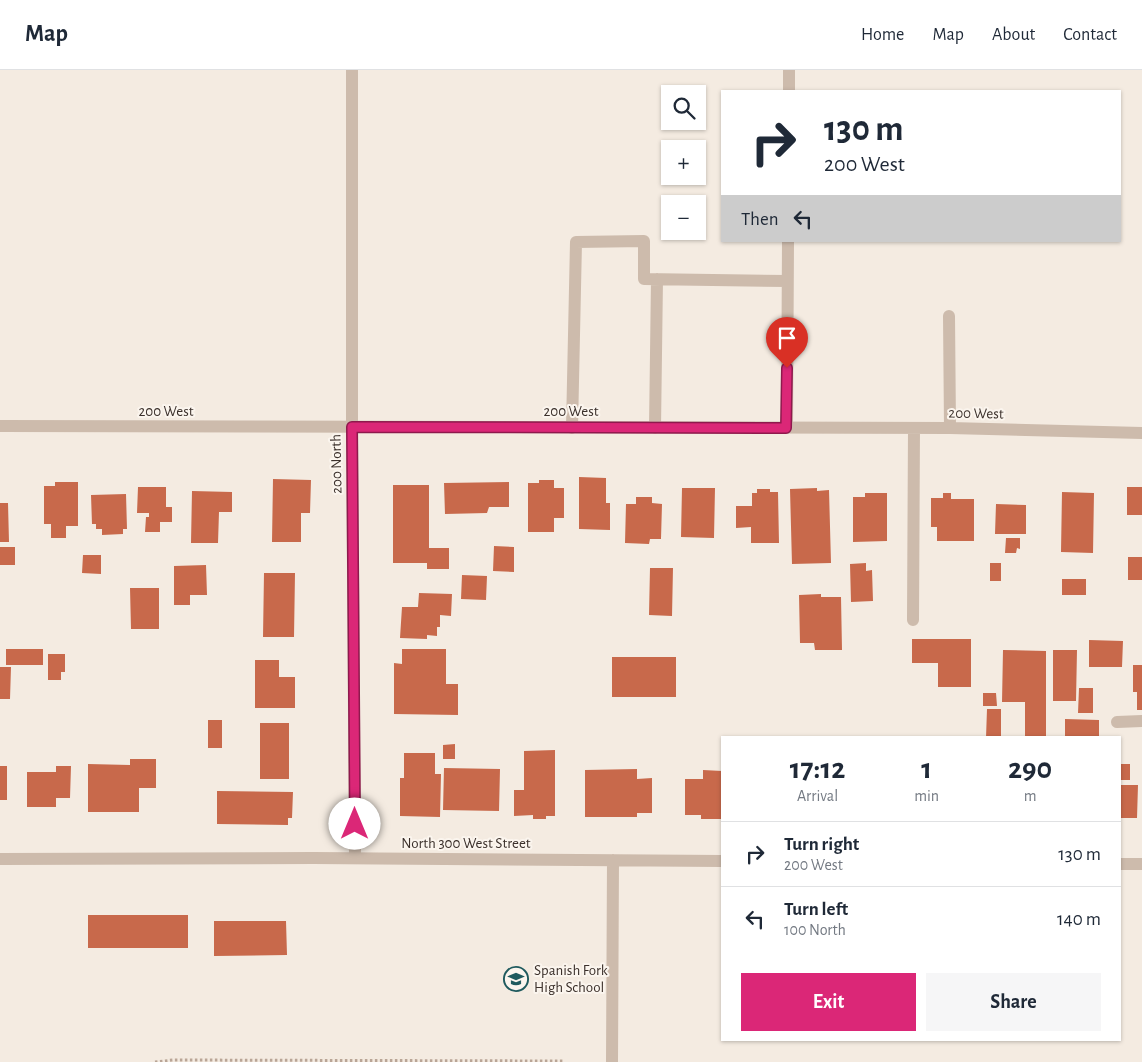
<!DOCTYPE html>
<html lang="en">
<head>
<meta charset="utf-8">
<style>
  :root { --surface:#fff; --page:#f6f6f7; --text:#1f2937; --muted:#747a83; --line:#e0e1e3; --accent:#db2777 }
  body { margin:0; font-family:"Alegreya Sans",sans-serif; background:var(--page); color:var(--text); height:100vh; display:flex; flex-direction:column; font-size:19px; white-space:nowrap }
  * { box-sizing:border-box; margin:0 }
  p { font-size:16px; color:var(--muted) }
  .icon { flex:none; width:28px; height:28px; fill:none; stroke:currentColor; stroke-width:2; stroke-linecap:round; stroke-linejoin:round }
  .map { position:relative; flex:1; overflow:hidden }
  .side { position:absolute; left:721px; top:666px; width:400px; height:305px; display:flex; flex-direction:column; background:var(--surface); border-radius:0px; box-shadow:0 1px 4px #0004 }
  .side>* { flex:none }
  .hud { position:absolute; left:721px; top:20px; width:400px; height:152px; border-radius:0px; box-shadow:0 1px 4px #0004; background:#fff; color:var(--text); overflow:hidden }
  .buttons { position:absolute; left:661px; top:15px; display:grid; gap:10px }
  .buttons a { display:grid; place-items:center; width:45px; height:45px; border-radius:0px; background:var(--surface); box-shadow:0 1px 4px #0004; font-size:25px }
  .pin { position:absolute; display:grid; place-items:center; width:42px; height:42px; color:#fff; margin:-51px -21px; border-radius:50% 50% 50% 0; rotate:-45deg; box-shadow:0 0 5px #0007 }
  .pin .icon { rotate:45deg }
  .me { position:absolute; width:55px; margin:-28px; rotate:0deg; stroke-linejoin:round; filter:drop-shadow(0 0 4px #0008) }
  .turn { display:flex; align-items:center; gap:18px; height:105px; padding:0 20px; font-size:22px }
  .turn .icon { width:65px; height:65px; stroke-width:2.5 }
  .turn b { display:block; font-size:35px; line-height:42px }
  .then { display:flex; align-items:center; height:48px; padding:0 20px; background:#0003; gap:10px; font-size:19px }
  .eta { display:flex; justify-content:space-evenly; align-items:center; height:85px; text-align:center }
  .eta b { font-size:30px; font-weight:600; line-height:35px }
  .primary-button { display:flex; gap:10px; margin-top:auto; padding:10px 20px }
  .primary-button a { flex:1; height:58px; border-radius:0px; background:var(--accent); color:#fff; font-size:20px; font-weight:600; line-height:58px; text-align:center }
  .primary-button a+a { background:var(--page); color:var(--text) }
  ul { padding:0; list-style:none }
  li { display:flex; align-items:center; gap:15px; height:65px; padding:0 20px; border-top:1px solid var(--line) }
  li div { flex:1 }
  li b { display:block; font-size:19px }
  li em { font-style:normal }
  header { display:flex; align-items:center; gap:30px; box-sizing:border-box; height:70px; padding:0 25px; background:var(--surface); border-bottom:1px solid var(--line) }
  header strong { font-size:24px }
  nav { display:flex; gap:28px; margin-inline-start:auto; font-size:18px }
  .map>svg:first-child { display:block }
</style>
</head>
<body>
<header>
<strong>Map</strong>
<nav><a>Home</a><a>Map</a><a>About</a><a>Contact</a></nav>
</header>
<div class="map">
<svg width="1142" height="992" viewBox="0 0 1142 992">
  <rect width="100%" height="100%" fill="#f4ebe1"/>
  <path fill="#c8694b" d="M 579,407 L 606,408 L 606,433 L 610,433 L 610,460 L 579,459 Z
    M 273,409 L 311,410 L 310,443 L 301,443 L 301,472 L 272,472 Z
    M 539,410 L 554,410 L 554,418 L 564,418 L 564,448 L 554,448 L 554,462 L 528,462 L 528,413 L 539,413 Z
    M 55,412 L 78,412 L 78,456 L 66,456 L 66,468 L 51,468 L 51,454 L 44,454 L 44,416 L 55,416 Z
    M 509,412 L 509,437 L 489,437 L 487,443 L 445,444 L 444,413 Z
    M 393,415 L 429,415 L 429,478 L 449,478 L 449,499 L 427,499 L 427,493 L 393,493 Z
    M 138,417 L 166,417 L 166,437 L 172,437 L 172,452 L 160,452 L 160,462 L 145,462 L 146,447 L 149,447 L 149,443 L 137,443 Z
    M 1127,417 L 1142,417 L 1142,445 L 1127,445 Z
    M 682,418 L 715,418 L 714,468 L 681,467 Z
    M 817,418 L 817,421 L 829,420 L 831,493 L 792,494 L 790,419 Z
    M 757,419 L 770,419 L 770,422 L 778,422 L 779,473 L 751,473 L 751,457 L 736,458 L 736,436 L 752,436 L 752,423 L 757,423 Z
    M 192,421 L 232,422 L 232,442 L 219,442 L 218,473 L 191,473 Z
    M 1062,422 L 1094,423 L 1093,483 L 1061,482 Z
    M 865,423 L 887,423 L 887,471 L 853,472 L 853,427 L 865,427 Z
    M 943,423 L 951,423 L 951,429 L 974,429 L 974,471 L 937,471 L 937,457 L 931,457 L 931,428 L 943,428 Z
    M 126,424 L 127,459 L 123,459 L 123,464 L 102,465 L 102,459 L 96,459 L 96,454 L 92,454 L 91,425 Z
    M 636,427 L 652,427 L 652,433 L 662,434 L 661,469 L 650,469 L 649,474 L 625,473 L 626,434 L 636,434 Z
    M 0,433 L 8,433 L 9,472 L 0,472 Z
    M 996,434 L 1026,435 L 1026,464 L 995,464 Z
    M 1006,468 L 1020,468 L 1020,479 L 1017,478 L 1016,483 L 1005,483 Z
    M 494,476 L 514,477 L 514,502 L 493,501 Z
    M 0,477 L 15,477 L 15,495 L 0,495 Z
    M 83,485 L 101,485 L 101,504 L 82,503 Z
    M 1128,487 L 1142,487 L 1142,510 L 1128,510 Z
    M 866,493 L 866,501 L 872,500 L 873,531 L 851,532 L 850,494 Z
    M 990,493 L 1001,493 L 1001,511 L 990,511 Z
    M 206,495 L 207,525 L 190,525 L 190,535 L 174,535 L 174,496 Z
    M 650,498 L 673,498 L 672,546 L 649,545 Z
    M 264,503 L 295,503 L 294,567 L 263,567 Z
    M 462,505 L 487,506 L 486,530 L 461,529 Z
    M 1062,509 L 1086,509 L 1086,525 L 1062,525 Z
    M 130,518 L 159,518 L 159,559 L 131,559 Z
    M 419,523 L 452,524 L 451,546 L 440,545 L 440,557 L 437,557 L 437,566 L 427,565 L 427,569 L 400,568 L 402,537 L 418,537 Z
    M 821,524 L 821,527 L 841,527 L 842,580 L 815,580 L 814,573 L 800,573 L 799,525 Z
    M 912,569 L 971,569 L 971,617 L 938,617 L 938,593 L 912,593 Z
    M 1089,570 L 1123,571 L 1122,597 L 1089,597 Z
    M 6,579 L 43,579 L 43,595 L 6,595 Z
    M 402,579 L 446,579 L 446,614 L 458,614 L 458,645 L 394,644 L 394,593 L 402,594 Z
    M 1003,580 L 1046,581 L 1046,668 L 1025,668 L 1025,632 L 1002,632 Z
    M 1053,580 L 1077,580 L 1076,631 L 1053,631 Z
    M 48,584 L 65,584 L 65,602 L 61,602 L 61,610 L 48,610 Z
    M 612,587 L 676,587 L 676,627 L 612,627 Z
    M 255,590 L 279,590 L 279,607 L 295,607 L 295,638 L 255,638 Z
    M 1133,595 L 1142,595 L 1142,640 L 1137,640 L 1137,622 L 1133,622 Z
    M 0,597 L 11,597 L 10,629 L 0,629 Z
    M 1079,618 L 1093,618 L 1093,643 L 1078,643 Z
    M 983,623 L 996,623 L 997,636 L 983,636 Z
    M 987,639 L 1001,639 L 1001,668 L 986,668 Z
    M 1065,649 L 1099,650 L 1099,668 L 1065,668 Z
    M 208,650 L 222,650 L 222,678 L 208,678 Z
    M 260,653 L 289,653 L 289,709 L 260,709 Z
    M 455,674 L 455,689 L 443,689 L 443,675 Z
    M 555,680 L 555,746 L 546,746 L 546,749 L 533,749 L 533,745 L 514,746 L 514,720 L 524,720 L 524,681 Z
    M 404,683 L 435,683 L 435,704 L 441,704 L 440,747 L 400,746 L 400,708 L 404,708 Z
    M 130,689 L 156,689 L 156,718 L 139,718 L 139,742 L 88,742 L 88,694 L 130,695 Z
    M 1120,694 L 1130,694 L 1130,710 L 1120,710 Z
    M 0,696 L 7,696 L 7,730 L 0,730 Z
    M 56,696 L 71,696 L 70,728 L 56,728 L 56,737 L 27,737 L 27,702 L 56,702 Z
    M 444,698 L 500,699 L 499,741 L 443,740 Z
    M 637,699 L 637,709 L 652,708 L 652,743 L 637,743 L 637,747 L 585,747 L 585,700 Z
    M 703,700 L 722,701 L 722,749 L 701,749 L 701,745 L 685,745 L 685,709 L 703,709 Z
    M 1120,715 L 1138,715 L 1137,748 L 1120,748 Z
    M 217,721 L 293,722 L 292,748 L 288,748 L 288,755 L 217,754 Z
    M 88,845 L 188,845 L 188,878 L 88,878 Z
    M 214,851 L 286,851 L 287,885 L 214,886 Z"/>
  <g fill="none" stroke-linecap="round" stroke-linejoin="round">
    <path stroke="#b9a596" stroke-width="3" stroke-dasharray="2.5 2.5" stroke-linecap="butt" d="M 155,992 L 173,990 L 563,991"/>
    <path stroke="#cdbbac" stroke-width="12" d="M 352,0 L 352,357 L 355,788
      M 789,21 L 789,0
      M 949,246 L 950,358
      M 0,356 L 950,358 L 1142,363
      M 572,358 L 576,172 L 644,171 L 644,209 L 787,211
      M 655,358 L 657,209
      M 787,358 L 788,171
      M 913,550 L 914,358
      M 1117,652 L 1142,651
      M 0,789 L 313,788 L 722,791
      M 1120,794 L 1142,794
      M 612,992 L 613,790"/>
  </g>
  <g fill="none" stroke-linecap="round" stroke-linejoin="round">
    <defs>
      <path id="route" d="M 355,754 L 352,357 L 786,358 L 787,298"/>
    </defs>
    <use href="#route" stroke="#8e194d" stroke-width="12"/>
    <use href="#route" stroke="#db2777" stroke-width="9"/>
  </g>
  <defs>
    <symbol id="school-ring" viewBox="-11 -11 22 22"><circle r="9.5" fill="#fbf5ee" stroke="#1f5a5e" stroke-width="1.5"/><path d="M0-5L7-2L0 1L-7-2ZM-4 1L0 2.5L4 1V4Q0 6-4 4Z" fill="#1f5a5e"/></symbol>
  </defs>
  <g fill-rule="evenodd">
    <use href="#school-ring" x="502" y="895" width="28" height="28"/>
  </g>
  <g text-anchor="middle" stroke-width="4" stroke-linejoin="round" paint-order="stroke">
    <g font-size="15" fill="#3b302b" stroke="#fbf5ee">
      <text x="166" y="346">200 West</text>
      <text x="571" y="346">200 West</text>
      <text transform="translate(976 343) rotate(1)" y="5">200 West</text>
      <text transform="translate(336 394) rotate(-91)" y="5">200 North</text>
      <text x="466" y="778">North 300 West Street</text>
    </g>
    <g font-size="15" fill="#3b302b" stroke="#fbf5ee" text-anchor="start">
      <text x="534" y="905">Spanish Fork<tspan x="534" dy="17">High School</tspan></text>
    </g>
  </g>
</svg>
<div class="buttons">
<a><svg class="icon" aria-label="search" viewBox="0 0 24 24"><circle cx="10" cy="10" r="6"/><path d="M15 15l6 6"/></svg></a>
<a>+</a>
<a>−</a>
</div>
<div class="pin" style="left:787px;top:298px;background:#d93025"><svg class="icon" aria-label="arrive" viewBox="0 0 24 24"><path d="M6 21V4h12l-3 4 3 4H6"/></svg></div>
<svg class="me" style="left:355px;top:754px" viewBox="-20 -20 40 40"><circle r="19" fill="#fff"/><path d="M0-13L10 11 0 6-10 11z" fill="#db2777"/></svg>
<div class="hud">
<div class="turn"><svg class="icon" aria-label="right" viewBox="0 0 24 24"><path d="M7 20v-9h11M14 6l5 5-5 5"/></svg><div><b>130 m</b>200 West</div></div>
<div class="then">Then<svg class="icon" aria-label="left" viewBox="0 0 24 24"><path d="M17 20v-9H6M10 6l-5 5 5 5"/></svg></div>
</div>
<section class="side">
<div class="eta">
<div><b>17:12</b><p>Arrival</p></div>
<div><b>1</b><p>min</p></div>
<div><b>290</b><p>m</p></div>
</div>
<ul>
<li><svg class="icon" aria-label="right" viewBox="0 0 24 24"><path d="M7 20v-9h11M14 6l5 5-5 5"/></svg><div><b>Turn right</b><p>200 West</p></div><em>130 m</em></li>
<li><svg class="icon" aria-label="left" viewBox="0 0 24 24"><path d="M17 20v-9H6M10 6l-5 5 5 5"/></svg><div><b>Turn left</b><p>100 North</p></div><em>140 m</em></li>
</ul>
<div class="primary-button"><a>Exit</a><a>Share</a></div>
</section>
</div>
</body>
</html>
